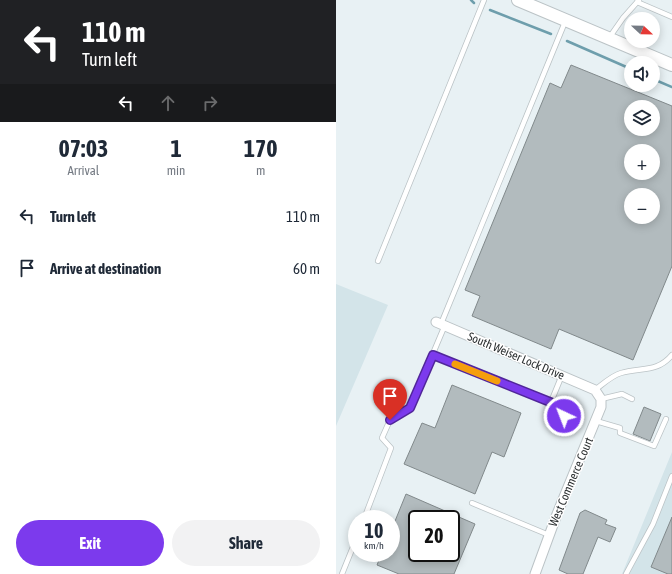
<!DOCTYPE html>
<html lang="en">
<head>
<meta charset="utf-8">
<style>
  :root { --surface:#fff; --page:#f2f2f3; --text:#1f2937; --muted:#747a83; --accent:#7c3aed }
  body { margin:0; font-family:"Asap Condensed",sans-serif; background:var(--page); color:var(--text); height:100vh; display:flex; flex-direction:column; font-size:15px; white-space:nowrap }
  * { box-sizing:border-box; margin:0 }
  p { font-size:13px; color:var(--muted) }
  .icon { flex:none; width:22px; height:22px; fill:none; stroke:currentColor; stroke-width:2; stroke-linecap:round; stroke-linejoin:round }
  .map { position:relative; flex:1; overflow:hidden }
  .panel { display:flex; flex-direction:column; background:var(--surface); width:336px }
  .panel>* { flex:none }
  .guide { background:#202124; color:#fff; overflow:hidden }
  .needle { width:26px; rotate:112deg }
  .fabs { position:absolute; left:288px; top:12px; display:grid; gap:8px }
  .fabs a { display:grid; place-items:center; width:36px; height:36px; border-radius:50%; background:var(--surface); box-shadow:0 2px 10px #0003; font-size:20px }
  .speed { position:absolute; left:12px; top:510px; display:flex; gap:8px; font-size:20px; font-weight:700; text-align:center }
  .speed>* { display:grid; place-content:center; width:52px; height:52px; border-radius:50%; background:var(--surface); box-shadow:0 2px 10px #0003; line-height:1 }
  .speed small { font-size:10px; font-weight:400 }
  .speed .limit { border:2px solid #111; border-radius:6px; background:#fff; color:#111 }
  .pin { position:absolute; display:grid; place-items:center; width:34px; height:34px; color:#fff; margin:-41px -17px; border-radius:50% 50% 50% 0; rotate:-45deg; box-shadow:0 0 4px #0007 }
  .pin .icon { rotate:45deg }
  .me { position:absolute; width:44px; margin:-22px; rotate:317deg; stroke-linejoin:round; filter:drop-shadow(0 0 3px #0008) }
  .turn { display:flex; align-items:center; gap:14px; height:84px; padding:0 16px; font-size:18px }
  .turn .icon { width:52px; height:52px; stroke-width:2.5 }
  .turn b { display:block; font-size:28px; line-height:34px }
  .lanes { display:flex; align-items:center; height:38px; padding:0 16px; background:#0003; justify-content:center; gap:20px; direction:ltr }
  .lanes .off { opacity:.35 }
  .eta { display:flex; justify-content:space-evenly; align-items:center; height:68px; text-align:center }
  .eta b { font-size:24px; font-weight:700; line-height:28px }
  .button { display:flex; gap:8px; margin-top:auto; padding:8px 16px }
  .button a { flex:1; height:46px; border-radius:24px; background:var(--accent); color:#fff; font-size:16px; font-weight:700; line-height:46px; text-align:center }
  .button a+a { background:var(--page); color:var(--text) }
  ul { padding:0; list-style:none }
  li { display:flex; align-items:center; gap:12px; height:52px; padding:0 16px }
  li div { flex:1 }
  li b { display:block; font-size:15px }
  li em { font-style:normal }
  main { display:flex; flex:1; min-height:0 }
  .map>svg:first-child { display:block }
</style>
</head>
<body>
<main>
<section class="panel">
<div class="guide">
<div class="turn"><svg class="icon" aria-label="left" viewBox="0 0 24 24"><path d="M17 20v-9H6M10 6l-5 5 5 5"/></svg><div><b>110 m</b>Turn left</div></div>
<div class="lanes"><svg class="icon" aria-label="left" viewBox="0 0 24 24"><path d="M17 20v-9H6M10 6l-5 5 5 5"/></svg><svg class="icon off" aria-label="ahead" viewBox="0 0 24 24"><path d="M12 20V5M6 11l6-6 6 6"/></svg><svg class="icon off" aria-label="right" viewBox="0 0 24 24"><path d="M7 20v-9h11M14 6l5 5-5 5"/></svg></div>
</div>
<div class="eta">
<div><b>07:03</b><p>Arrival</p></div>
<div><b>1</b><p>min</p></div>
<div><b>170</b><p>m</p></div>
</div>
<ul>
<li><svg class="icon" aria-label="left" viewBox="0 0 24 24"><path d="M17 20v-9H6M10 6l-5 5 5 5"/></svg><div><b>Turn left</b></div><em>110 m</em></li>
<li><svg class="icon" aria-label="arrive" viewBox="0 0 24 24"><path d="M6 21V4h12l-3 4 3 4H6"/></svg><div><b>Arrive at destination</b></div><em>60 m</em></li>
</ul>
<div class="button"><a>Exit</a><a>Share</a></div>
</section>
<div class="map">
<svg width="336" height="574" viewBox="0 0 336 574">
  <rect width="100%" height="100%" fill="#e8f1f4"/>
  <path fill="#d3e4e9" d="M 0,284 L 52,305 L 0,426 Z
    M 336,452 L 336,574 L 286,574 Z"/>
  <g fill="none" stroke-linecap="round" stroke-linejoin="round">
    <path stroke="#6e9eac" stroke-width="2.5" d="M 135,0 L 138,3
      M 154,10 L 215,34
      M 231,41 L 295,69
      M 317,79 L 336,87"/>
  </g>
  <path fill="#b2bbbe" stroke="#81898b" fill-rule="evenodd" d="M 235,65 L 336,106 L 336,266 L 297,360 L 223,329 L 215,349 L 136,316 L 144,296 L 129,290 L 214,83 L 225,88 ZM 295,107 L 317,107 L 317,129 L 295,129 ZM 295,151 L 317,151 L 317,173 L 295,173 ZM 295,195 L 317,195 L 317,217 L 295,217 Z
    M 116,385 L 185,413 L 168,457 L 156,452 L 139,494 L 68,464 L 86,423 L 99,428 Z
    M 308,407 L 325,414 L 314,441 L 297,434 Z
    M 70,494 L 139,524 L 118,574 L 63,574 L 41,565 L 46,553 L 55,553 L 55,531 ZM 81,519 L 115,519 L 115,553 L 81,553 Z
    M 249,510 L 271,520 L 269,524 L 280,528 L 274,542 L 262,537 L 247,574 L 232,574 L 223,570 L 244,513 Z
    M 336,517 L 336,574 L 332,574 L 315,567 Z"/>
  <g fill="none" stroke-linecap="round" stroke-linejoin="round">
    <defs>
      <path id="service" d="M 301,2 L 336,17
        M 273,38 L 287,18 L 303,0
        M 42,261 L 148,0
        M 105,324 L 229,22
        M 97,355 L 224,406 L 227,409 L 228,416
        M 259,390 C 267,384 275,376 285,373 C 305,367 321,373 336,355
        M 265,399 L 286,394 L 296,399
        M 215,402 L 226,375
        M 260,421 L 284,428 L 284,433 L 318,446 L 330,419
        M 136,503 L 213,535
        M 28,519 L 55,448 L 46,438 L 54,420 L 74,408 L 109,325
        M 6,574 L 21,537
        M 290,574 L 317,524 L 336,476"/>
      <path id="minor" d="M 100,322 L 259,390 L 265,399 L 265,407 L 221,514 L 199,574"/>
      <path id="tertiary" d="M 182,0 L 336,65"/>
    </defs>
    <use href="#service" stroke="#bbc3c6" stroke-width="6"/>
    <use href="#minor" stroke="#bbc3c6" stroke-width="11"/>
    <use href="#tertiary" stroke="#bbc3c6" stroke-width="14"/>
    <use href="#service" stroke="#fff" stroke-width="4.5"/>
    <use href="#minor" stroke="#fff" stroke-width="9"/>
    <use href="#tertiary" stroke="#fff" stroke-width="12"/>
  </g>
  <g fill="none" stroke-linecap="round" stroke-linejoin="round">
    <defs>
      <path id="route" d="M 54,420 L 74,408 L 97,355 L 224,406 L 227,409 L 228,416"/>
    </defs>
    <use href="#route" stroke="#51269a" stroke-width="10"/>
    <use href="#route" stroke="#7c3aed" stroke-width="7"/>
    <path stroke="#f59e0b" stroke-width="7" d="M 119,364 L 161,381"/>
  </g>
  <g text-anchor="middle" stroke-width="3" stroke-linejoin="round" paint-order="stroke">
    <g font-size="12" fill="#2b2f30" stroke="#fff">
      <text transform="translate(180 356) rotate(23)" y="4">South Weiser Lock Drive</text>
      <text transform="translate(235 482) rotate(-67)" y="4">West Commerce Court</text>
    </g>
  </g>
</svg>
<div class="fabs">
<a><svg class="needle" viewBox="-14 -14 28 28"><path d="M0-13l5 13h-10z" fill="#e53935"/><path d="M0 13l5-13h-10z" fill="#747a83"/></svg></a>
<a><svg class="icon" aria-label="sound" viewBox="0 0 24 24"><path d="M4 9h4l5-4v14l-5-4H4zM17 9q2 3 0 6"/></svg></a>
<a><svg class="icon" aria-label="layers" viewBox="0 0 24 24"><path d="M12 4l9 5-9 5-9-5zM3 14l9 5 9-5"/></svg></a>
<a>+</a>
<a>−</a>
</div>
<div class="speed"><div>10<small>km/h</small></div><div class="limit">20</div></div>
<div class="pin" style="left:54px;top:420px;background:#d93025"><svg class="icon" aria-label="arrive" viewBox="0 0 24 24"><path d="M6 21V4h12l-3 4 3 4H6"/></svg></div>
<svg class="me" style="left:228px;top:416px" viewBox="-20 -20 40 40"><circle r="17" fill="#7c3aed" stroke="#fff" stroke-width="3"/><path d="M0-11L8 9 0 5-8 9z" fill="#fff"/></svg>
</div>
</main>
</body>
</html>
